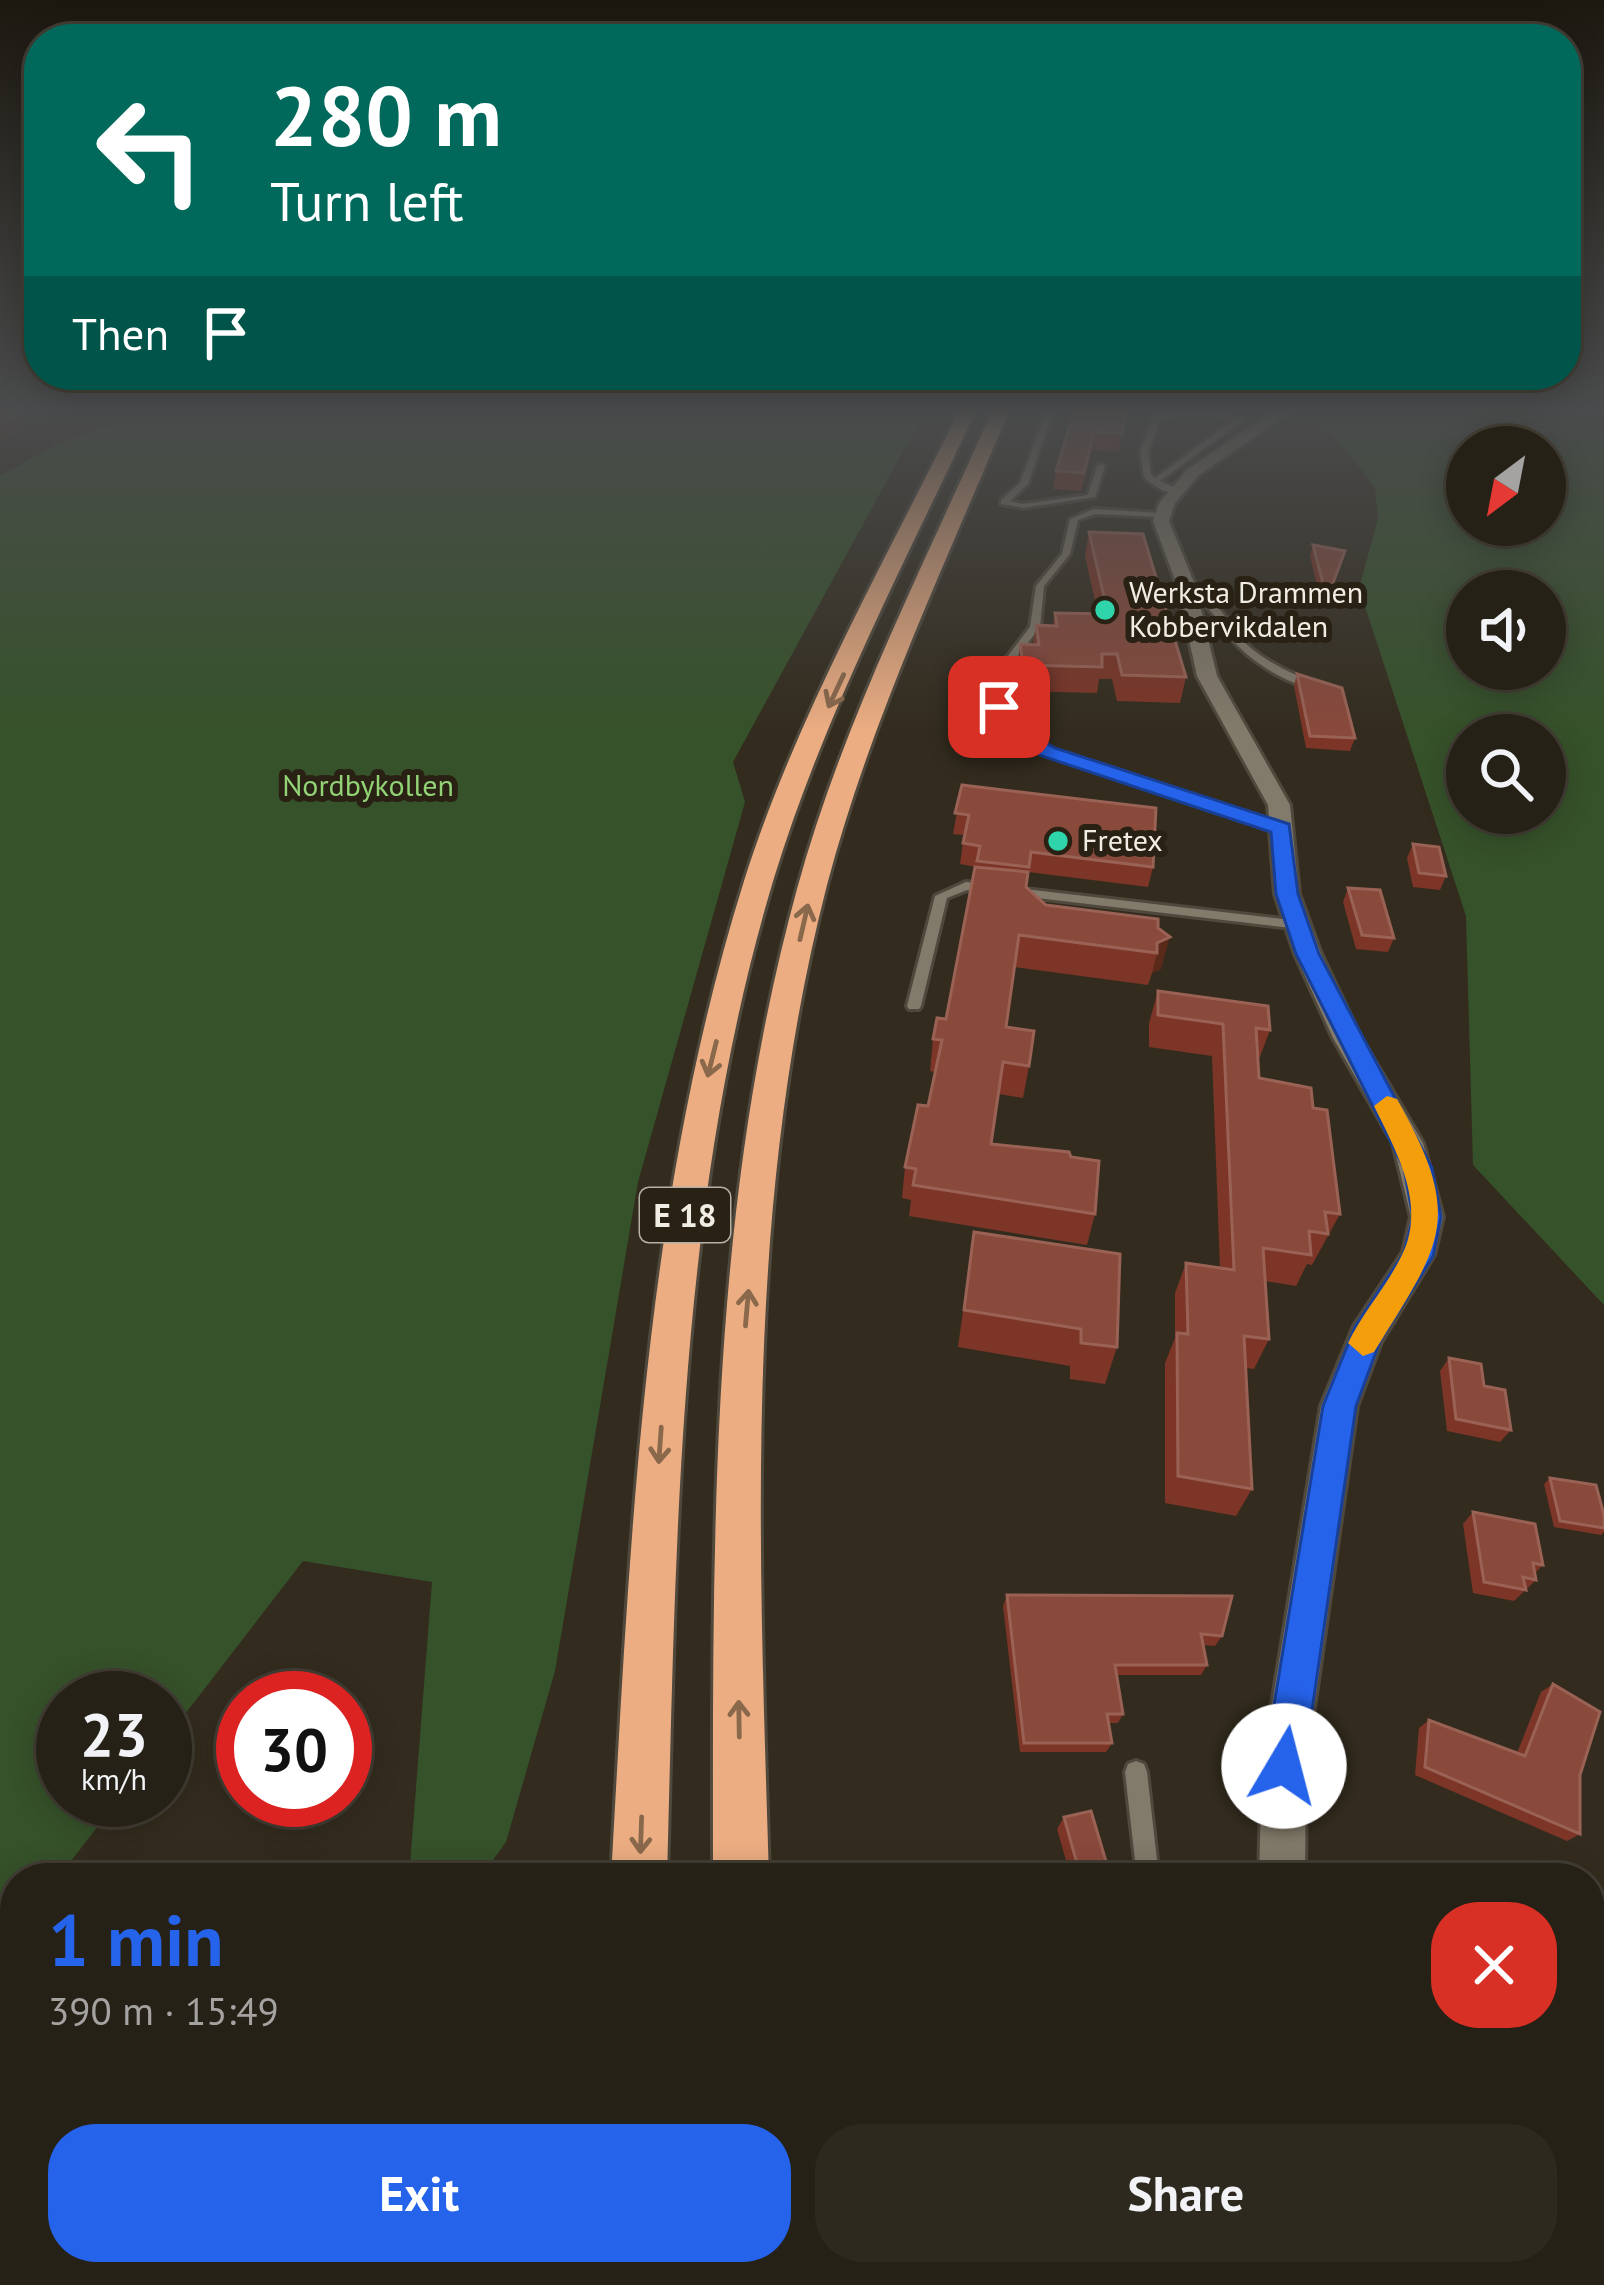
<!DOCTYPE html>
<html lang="en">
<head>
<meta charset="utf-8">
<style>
  :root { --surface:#262116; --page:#2e291f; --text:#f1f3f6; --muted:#a4a3a1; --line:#423e35; --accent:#2563eb }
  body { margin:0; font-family:"PT Sans",sans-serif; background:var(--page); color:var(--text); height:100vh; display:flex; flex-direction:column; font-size:45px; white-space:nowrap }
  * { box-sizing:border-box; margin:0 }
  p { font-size:39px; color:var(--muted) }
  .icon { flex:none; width:66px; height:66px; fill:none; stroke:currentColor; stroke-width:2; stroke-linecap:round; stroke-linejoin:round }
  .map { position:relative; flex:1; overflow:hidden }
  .sheet { position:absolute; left:0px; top:1863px; width:1605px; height:423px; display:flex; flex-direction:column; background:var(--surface); border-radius:48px 48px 0 0; box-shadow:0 6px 30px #0003,0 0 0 3px var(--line) }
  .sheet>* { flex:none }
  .guide { position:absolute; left:24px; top:24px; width:1557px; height:366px; border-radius:48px; box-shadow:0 6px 30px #0003,0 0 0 3px var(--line); background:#00695c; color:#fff; overflow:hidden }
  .needle { width:78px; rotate:212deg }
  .fabs { position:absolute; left:1446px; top:426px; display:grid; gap:24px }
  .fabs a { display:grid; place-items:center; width:120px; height:120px; border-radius:50%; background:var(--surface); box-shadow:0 6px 30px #0003,0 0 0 3px var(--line); font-size:60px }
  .speed { position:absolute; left:36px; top:1671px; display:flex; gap:24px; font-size:60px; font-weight:700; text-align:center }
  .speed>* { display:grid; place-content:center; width:156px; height:156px; border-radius:50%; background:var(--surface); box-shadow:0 6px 30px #0003,0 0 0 3px var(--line); line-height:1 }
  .speed small { font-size:30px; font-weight:400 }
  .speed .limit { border:18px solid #d22; background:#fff; color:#111 }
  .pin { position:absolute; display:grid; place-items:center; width:102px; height:102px; color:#fff; margin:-51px; border-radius:24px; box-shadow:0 6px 18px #0006 }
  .me { position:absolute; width:132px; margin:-66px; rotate:8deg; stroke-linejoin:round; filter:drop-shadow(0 0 9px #0008) }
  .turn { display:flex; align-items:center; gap:42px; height:252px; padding:0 48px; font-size:54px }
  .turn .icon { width:156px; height:156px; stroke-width:2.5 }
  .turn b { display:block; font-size:84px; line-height:102px }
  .then { display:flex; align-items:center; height:114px; padding:0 48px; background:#0003; gap:24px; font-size:45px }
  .round { display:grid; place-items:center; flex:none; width:126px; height:126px; border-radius:48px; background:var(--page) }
  .head { display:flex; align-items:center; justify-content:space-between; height:204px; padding:0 48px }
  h1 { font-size:72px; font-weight:800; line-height:90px; color:var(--accent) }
  .primary-button { display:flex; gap:24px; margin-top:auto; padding:24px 48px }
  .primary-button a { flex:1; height:138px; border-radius:48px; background:var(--accent); color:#fff; font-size:48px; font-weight:800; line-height:138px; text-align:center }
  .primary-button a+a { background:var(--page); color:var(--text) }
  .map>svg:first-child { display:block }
</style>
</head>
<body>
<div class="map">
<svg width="1604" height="2285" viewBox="0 0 1604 2285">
  <rect width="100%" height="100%" fill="#332c1e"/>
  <path fill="#36522a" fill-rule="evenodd" d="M 149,411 L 925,411 L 733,762 L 745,802 L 638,1182 L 555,1671 L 506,1842 L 480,1878 L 409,1878 L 432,1582 L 303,1561 L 165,1740 L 165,1698 L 63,1698 L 63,1800 L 118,1800 L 58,1878 L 15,1878 L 15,1933 L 0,1953 L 0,476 L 55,445 Z
    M 1304,411 L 1507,411 L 1604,427 L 1604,1305 L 1473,1165 L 1466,916 L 1359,588 L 1378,519 L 1375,487 L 1339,442 ZM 1467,447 L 1545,447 L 1545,525 L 1467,525 ZM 1467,591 L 1545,591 L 1545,669 L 1467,669 ZM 1467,735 L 1545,735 L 1545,813 L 1467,813 Z"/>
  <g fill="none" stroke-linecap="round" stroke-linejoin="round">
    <defs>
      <path id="lane" d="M 1046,411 L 1053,411 L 1028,484 L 1010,501 L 1023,504 L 1088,495 L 1097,466 L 1101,464 L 1105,466 L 1095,497 L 1023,508 L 1001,504 L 1001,500 L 1020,483 Z
        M 1174,411 L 1221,411 L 1243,420 L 1160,481 L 1180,490 L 1180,494 C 1165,494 1154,486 1144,477 L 1140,452 L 1154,416 ZM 1188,414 L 1210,414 L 1234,420 L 1155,478 L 1151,474 L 1148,452 L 1160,419 Z
        M 1094,509 L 1160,513 L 1164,515 L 1160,517 L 1095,514 L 1078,520 L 1070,554 L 1044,586 L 1040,627 L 1001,678 L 1005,720 L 1053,750 L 1285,827 L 1285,831 L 1277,831 L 1045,754 L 995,721 L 991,678 L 1030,627 L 1036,586 L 1062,554 L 1070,519 Z
        M 1184,588 C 1220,592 1227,628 1252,649 C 1272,665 1295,675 1319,685 L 1319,689 C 1289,686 1249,661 1230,637 C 1215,618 1208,601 1184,592 Z
        M 966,882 L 992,885 L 998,889 L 992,893 L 967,890 L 947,898 L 921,1006 L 919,1009 L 909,1009 L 907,1006 L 935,896 Z
        M 1016,888 L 1299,921 L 1305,925 L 1299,929 L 1012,895 L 1012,889 Z
        M 1136,1761 L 1144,1764 L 1147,1772 L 1159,1878 L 1137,1878 L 1125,1772 L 1128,1764 Z
        M 15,2216 L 15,2242 L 0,2245 L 0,2219 Z
        M 1484,2271 L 1512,2271 L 1518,2285 L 1490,2285 Z"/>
      <path id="street" d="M 1275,411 L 1292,411 L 1199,475 L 1175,503 L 1169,521 L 1195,585 L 1217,676 L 1290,805 L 1299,894 L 1321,954 L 1361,1038 L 1423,1143 L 1443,1217 L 1434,1255 L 1381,1342 L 1357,1406 L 1306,1765 L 1305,1878 L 1259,1878 L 1262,1765 L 1321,1406 L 1354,1326 L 1403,1252 L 1411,1217 L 1393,1143 L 1333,1038 L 1295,954 L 1275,894 L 1268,805 L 1197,676 L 1177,585 L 1153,521 L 1159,503 L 1188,469 Z
        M 271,2271 L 325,2271 L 324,2285 L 270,2285 Z
        M 1286,2271 L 1340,2271 L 1342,2285 L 1288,2285 Z"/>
      <path id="highway" d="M 959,411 L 976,411 C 904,564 824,715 774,878 C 677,1199 676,1545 667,1878 L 611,1878 C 630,1544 643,1203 744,881 C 796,717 883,565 959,411 Z
        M 992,411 L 1009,411 C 944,567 870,722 827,885 C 743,1210 759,1546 769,1878 L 713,1878 C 713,1545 708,1213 797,889 C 842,724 923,567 992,411 Z
        M 608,2271 L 674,2271 L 674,2285 L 608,2285 Z
        M 732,2271 L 798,2271 L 799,2285 L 733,2285 Z"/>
    </defs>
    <use href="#lane" stroke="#4f483c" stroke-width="6"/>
    <use href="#street" stroke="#4f483c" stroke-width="6"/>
    <use href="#highway" stroke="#4f483c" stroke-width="6"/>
    <use href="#lane" fill="#827a6a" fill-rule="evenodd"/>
    <use href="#street" fill="#827a6a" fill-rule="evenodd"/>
    <use href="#highway" fill="#ecad82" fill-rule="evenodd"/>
  </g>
  <path fill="#7c3526" d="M 1074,411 L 1127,411 L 1118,452 L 1092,450 L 1081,491 L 1053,489 L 1056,471 Z
    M 1089,532 L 1186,677 L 1180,703 L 1117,701 L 1112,679 L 1099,679 L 1097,693 L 1019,691 L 1017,669 L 1020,644 L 1033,645 L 1036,625 L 1053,625 L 1055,613 L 1098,614 L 1085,556 Z
    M 1313,545 L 1345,551 L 1323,610 L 1310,556 Z
    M 1297,674 L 1355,738 L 1350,751 L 1306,748 L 1294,686 Z
    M 962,785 L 1153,867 L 1148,887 L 1028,872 L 1026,887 L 1046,905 L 1158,919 L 1161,969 L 1152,973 L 1148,985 L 1014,967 L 1006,1027 L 1029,1066 L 1023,1098 L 999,1094 L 991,1144 L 1095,1214 L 1087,1245 L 909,1216 L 911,1200 L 902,1198 L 905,1167 L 928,1106 L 935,1072 L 930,1071 L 933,1039 L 946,1019 L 976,867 L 960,864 L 964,835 L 953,834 Z
    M 1413,844 L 1446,876 L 1440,890 L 1413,887 L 1407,858 Z
    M 1348,888 L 1394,938 L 1388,952 L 1356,949 L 1343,902 Z
    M 1158,991 L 1270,1030 L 1258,1062 L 1259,1078 L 1313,1108 L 1340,1214 L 1312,1265 L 1307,1264 L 1296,1286 L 1265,1281 L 1269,1339 L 1254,1369 L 1246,1368 L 1252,1489 L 1236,1516 L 1165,1503 L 1165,1363 L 1175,1338 L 1175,1293 L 1186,1263 L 1220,1268 L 1212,1056 L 1149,1047 L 1149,1023 Z
    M 974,1232 L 1117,1347 L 1105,1384 L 1070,1379 L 1070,1366 L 958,1347 Z
    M 1449,1358 L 1484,1386 L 1511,1430 L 1500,1442 L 1447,1431 L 1440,1371 Z
    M 1550,1478 L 1604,1515 L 1604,1532 L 1601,1535 L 1554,1527 L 1544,1484 Z
    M 1473,1512 L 1543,1565 L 1535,1573 L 1536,1580 L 1514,1601 L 1473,1593 L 1463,1524 Z
    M 1007,1595 L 1222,1636 L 1215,1646 L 1203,1645 L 1207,1665 L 1201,1675 L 1117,1675 L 1123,1714 L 1118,1723 L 1109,1723 L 1112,1743 L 1106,1752 L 1020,1752 L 1003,1606 Z
    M 1553,1684 L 1580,1775 L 1580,1834 L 1567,1841 L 1415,1775 L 1419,1728 L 1429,1720 L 1517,1753 L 1541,1692 Z
    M 1064,1817 L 1111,1878 L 1071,1878 L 1057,1829 Z
    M 1525,2271 L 1584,2271 L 1587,2285 L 1528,2285 Z"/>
  <path fill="#59291a" d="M 17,418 L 23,433 L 0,440 L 0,423 Z
    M 1170,937 L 1161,969 L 1152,973 L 1157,953 L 1157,943 Z
    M 226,2282 L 226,2285 L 207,2285 L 207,2283 Z"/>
  <path fill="#89493b" stroke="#996255" stroke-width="3" d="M 0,411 L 6,411 L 17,418 L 0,423 Z
    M 1074,411 L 1127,411 L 1122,434 L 1094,432 L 1084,473 L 1056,471 Z
    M 1089,532 L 1143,534 L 1186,677 L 1122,675 L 1117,654 L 1102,654 L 1102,667 L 1023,665 L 1020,644 L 1039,645 L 1036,625 L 1057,626 L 1055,613 L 1108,614 Z
    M 1313,545 L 1345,551 L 1327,599 Z
    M 1297,674 L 1342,688 L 1355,738 L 1310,736 Z
    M 962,785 L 1156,808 L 1153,867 L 1031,852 L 1029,867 L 977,861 L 980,846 L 963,843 L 969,815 L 955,813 Z
    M 1413,844 L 1439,847 L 1446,876 L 1419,873 Z
    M 975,867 L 1028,872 L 1026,887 L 1046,905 L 1158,919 L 1158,928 L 1170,937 L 1157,943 L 1157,953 L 1019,935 L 1006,1027 L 1034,1031 L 1029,1066 L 1003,1062 L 991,1144 L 1069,1152 L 1071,1157 L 1099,1161 L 1095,1214 L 913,1185 L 916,1169 L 905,1167 L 918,1105 L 928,1106 L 942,1040 L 933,1039 L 937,1018 L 946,1019 Z
    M 1348,888 L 1380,890 L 1394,938 L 1362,935 Z
    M 1158,991 L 1268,1006 L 1270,1030 L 1256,1028 L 1259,1078 L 1311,1088 L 1313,1108 L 1327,1110 L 1340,1214 L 1325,1212 L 1328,1234 L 1309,1231 L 1311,1255 L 1263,1248 L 1269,1339 L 1244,1336 L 1252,1489 L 1178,1476 L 1177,1333 L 1188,1334 L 1186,1263 L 1234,1270 L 1223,1024 L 1158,1015 Z
    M 974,1232 L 1120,1254 L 1117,1347 L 1081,1343 L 1081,1329 L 964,1310 Z
    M 1449,1358 L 1481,1364 L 1484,1386 L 1505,1390 L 1511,1430 L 1456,1419 Z
    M 1550,1478 L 1596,1485 L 1604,1515 L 1604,1528 L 1560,1521 Z
    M 1473,1512 L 1535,1524 L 1543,1565 L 1533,1563 L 1536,1580 L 1523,1577 L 1526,1590 L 1484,1582 Z
    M 1007,1595 L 1232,1596 L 1222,1636 L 1201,1634 L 1207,1665 L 1115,1665 L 1123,1714 L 1107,1714 L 1112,1743 L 1024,1743 Z
    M 1553,1684 L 1600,1712 L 1580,1775 L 1580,1834 L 1425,1767 L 1429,1720 L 1525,1756 Z
    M 1091,1811 L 1111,1878 L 1081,1878 L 1064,1817 Z
    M 1533,2271 L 1584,2271 L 1587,2285 L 1536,2285 Z"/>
  <defs><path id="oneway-shaft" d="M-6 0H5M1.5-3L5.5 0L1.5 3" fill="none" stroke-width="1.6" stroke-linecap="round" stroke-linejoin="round" transform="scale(3)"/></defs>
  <g stroke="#8a684b">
    <use href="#oneway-shaft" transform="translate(836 691) rotate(115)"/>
    <use href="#oneway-shaft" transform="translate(804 922) rotate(-77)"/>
    <use href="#oneway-shaft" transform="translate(712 1059) rotate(104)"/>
    <use href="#oneway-shaft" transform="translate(747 1308) rotate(-85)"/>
    <use href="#oneway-shaft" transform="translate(660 1445) rotate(94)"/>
    <use href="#oneway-shaft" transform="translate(739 1719) rotate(-91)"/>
    <use href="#oneway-shaft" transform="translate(641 1835) rotate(92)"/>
  </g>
  <linearGradient id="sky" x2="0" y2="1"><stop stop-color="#1c1810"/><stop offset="0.56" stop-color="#4a4b4c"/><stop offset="1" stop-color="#4a4b4c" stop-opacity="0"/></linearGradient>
  <rect width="1604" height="731" fill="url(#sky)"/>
  <path fill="#2563eb" stroke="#184099" stroke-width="3" d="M 999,701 L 1009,707 L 1014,724 L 1055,748 L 1289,824 L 1298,894 L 1319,954 L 1432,1168 L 1441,1217 L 1433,1256 L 1380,1341 L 1356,1406 L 1304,1766 L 1298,1780 L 1284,1785 L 1270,1780 L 1264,1766 L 1323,1406 L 1355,1327 L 1404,1253 L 1413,1217 L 1404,1168 L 1296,954 L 1276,894 L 1271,832 L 1042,756 L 999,731 L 990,707 Z"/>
  <path fill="#f59e0b" d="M 1387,1096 L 1397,1099 C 1465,1220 1442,1242 1374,1352 L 1363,1356 L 1348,1343 C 1363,1312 1387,1286 1402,1255 C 1427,1204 1396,1151 1374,1106 Z"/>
  <g fill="#30d4aa" stroke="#292214" stroke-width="4.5">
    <circle cx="1105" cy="610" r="12"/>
    <circle cx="1058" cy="841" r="12"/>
  </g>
  <g text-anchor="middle" stroke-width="12" stroke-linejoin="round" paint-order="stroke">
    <g font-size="30" fill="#f2ede4" stroke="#292214" text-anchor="start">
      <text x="1129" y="603">Werksta Drammen<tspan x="1129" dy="34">Kobbervikdalen</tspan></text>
      <text x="1082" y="851">Fretex</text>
    </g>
    <g font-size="30" fill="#92d376" stroke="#292214">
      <text x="368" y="796">Nordbykollen</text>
    </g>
    <rect fill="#292214" stroke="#b6b0a6" stroke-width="3" x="640" y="1188" width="90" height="54" rx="9"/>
    <g font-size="33" font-weight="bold" fill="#f2ede4">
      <text x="685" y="1227">E 18</text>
    </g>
  </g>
</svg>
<div class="fabs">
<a><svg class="needle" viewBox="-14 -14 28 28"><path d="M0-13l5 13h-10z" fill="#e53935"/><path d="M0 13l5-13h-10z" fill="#a4a3a1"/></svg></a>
<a><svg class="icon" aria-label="sound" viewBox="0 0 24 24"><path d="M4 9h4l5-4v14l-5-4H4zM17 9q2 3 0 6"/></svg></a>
<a><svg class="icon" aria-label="search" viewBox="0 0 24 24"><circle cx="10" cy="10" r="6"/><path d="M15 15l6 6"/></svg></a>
</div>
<div class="speed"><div>23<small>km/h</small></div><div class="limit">30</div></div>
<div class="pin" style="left:999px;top:707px;background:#d93025"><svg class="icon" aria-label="arrive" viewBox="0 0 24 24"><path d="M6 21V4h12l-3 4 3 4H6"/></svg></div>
<svg class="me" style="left:1284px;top:1766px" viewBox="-20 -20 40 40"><circle r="19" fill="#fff"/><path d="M0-13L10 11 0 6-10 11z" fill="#2563eb"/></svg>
<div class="guide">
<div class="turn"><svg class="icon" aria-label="left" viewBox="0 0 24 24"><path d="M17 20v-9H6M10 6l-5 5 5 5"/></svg><div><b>280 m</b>Turn left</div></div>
<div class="then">Then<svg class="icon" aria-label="arrive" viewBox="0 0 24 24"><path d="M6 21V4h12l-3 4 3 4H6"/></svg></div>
</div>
<section class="sheet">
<div class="head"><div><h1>1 min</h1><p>390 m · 15:49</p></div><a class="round" style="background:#d93025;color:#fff"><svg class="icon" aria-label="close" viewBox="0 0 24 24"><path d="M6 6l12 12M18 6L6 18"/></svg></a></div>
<div class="primary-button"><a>Exit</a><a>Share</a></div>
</section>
</div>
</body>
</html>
